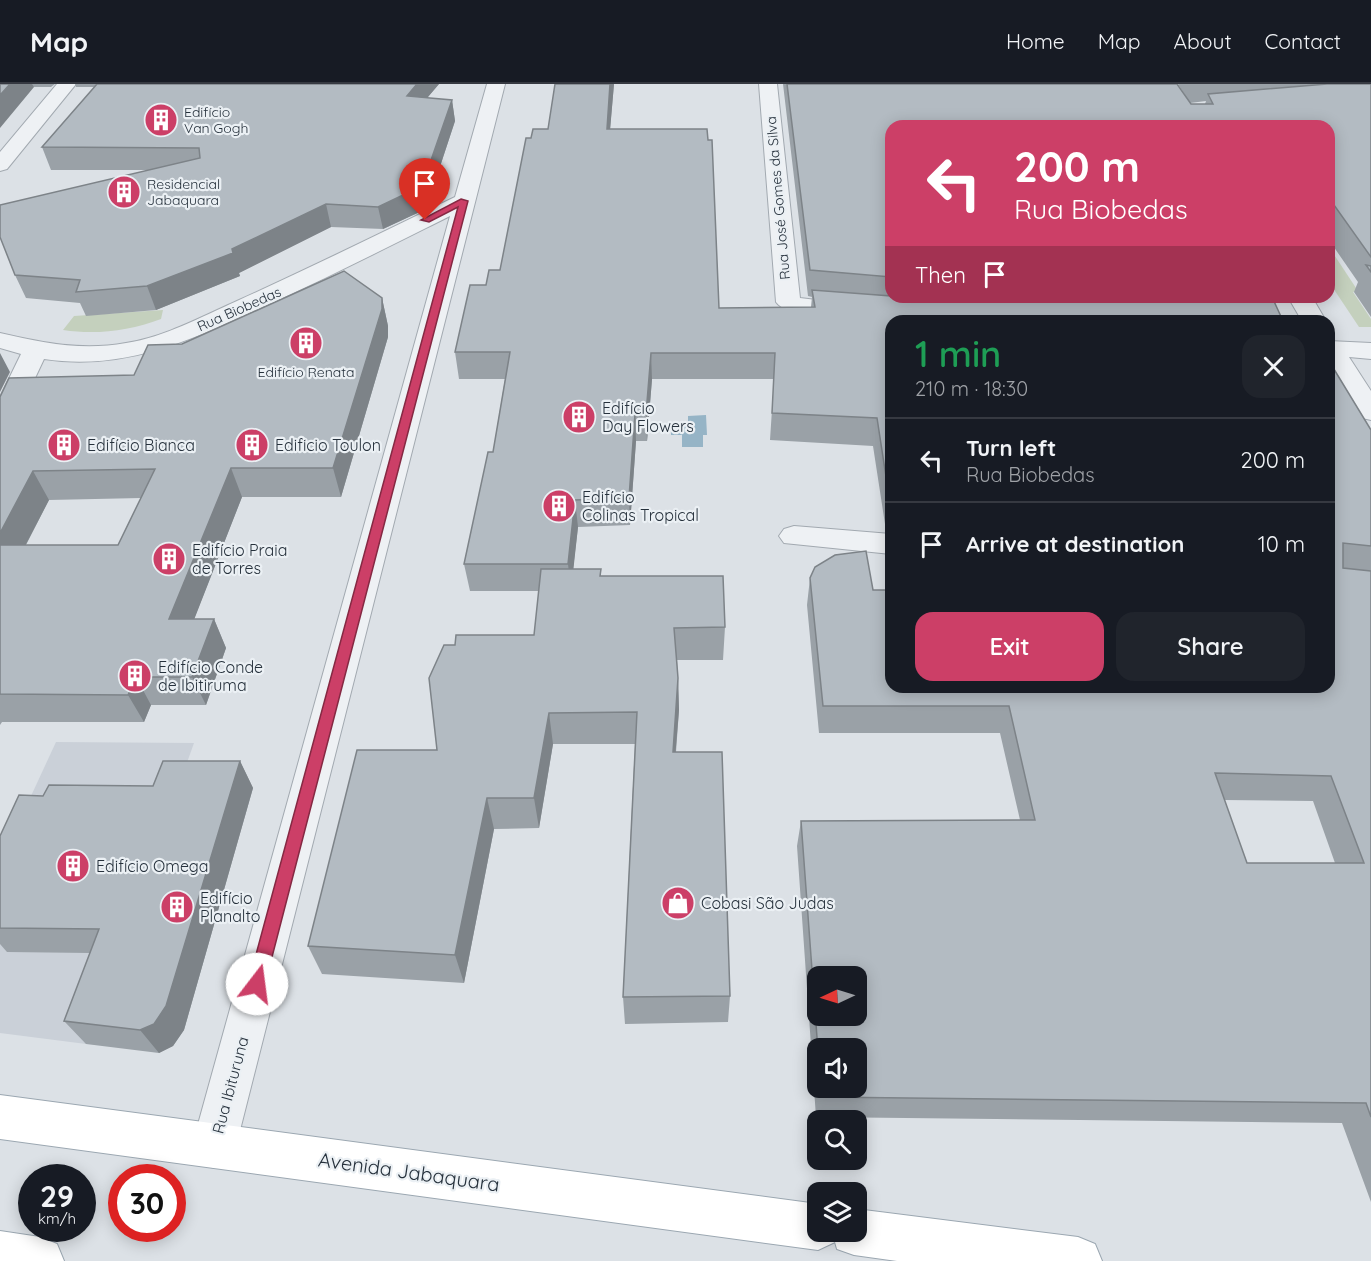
<!DOCTYPE html>
<html lang="en">
<head>
<meta charset="utf-8">
<style>
  :root { --surface:#171b24; --page:#20242c; --text:#f1f3f6; --muted:#9ea1a6; --line:#363941; --accent:#cc3f67 }
  body { margin:0; font-family:Quicksand,sans-serif; background:var(--page); color:var(--text); height:100vh; display:flex; flex-direction:column; font-size:22px; white-space:nowrap }
  * { box-sizing:border-box; margin:0 }
  p { font-size:20px; color:var(--muted) }
  .icon { flex:none; width:33px; height:33px; fill:none; stroke:currentColor; stroke-width:2; stroke-linecap:round; stroke-linejoin:round }
  .map { position:relative; flex:1; overflow:hidden }
  .panel { position:absolute; left:885px; top:231px; width:450px; height:378px; display:flex; flex-direction:column; background:var(--surface); border-radius:18px; box-shadow:0 3px 15px #0003 }
  .panel>* { flex:none }
  .top-card { position:absolute; left:885px; top:36px; width:450px; height:183px; border-radius:18px; box-shadow:0 3px 15px #0003; background:#cc3f67; color:#fff; overflow:hidden }
  .needle { width:39px; rotate:266deg }
  .fabs { position:absolute; left:807px; top:882px; display:grid; gap:12px }
  .fabs a { display:grid; place-items:center; width:60px; height:60px; border-radius:12px; background:var(--surface); box-shadow:0 3px 15px #0003; font-size:30px }
  .speed { position:absolute; left:18px; top:1080px; display:flex; gap:12px; font-size:30px; font-weight:700; text-align:center }
  .speed>* { display:grid; place-content:center; width:78px; height:78px; border-radius:50%; background:var(--surface); box-shadow:0 3px 15px #0003; line-height:1 }
  .speed small { font-size:15px; font-weight:400 }
  .speed .limit { border:9px solid #d22; background:#fff; color:#111 }
  .pin { position:absolute; display:grid; place-items:center; width:51px; height:51px; color:#fff; margin:-62px -26px; border-radius:50% 50% 50% 0; rotate:-45deg; box-shadow:0 0 6px #0007 }
  .pin .icon { rotate:45deg }
  .me { position:absolute; width:66px; margin:-33px; rotate:15deg; stroke-linejoin:round; filter:drop-shadow(0 0 4px #0008) }
  .turn { display:flex; align-items:center; gap:21px; height:126px; padding:0 30px; font-size:27px }
  .turn .icon { width:78px; height:78px; stroke-width:2.5 }
  .turn b { display:block; font-size:42px; line-height:51px }
  .then { display:flex; align-items:center; height:57px; padding:0 30px; background:#0003; gap:12px; font-size:22px }
  .round { display:grid; place-items:center; flex:none; width:63px; height:63px; border-radius:18px; background:var(--page) }
  .headline { display:flex; align-items:center; justify-content:space-between; height:102px; padding:0 30px }
  h1 { font-size:36px; font-weight:600; line-height:45px; color:#1e9e55 }
  .cta { display:flex; gap:12px; margin-top:auto; padding:12px 30px }
  .cta a { flex:1; height:69px; border-radius:18px; background:var(--accent); color:#fff; font-size:24px; font-weight:600; line-height:69px; text-align:center }
  .cta a+a { background:var(--page); color:var(--text) }
  ul { padding:0; list-style:none }
  li { display:flex; align-items:center; gap:18px; height:84px; padding:0 30px; border-top:2px solid var(--line) }
  li div { flex:1 }
  li b { display:block; font-size:22px }
  li em { font-style:normal }
  header { display:flex; align-items:center; gap:36px; box-sizing:border-box; height:84px; padding:0 30px; background:var(--surface); border-bottom:2px solid var(--line) }
  header strong { font-size:28px }
  nav { display:flex; gap:33px; margin-inline-start:auto; font-size:21px }
  .map>svg:first-child { display:block }
</style>
</head>
<body>
<header>
<strong>Map</strong>
<nav><a>Home</a><a>Map</a><a>About</a><a>Contact</a></nav>
</header>
<div class="map">
<svg width="1371" height="1177" viewBox="0 0 1371 1177">
  <rect width="100%" height="100%" fill="#dce1e6"/>
  <path fill="#cad0d8" d="M 56,658 L 194,659 L 86,960 L 0,949 L 0,779 Z"/>
  <path fill="#c4d0bd" d="M 1329,163 L 1358,207 L 1353,208 L 1371,235 L 1371,243 L 1359,243 L 1329,198 Z
    M 163,226 L 161,235 C 129,247 96,251 63,246 L 74,232 Z"/>
  <path fill="#96b4c6" d="M 706,331 L 707,351 L 703,351 L 703,363 L 682,363 L 682,351 L 671,351 L 671,339 L 688,339 L 688,332 Z"/>
  <g fill="none" stroke-linecap="round" stroke-linejoin="round">
    <defs>
      <path id="minor" d="M 57,0 L 76,0 L 7,85 L 0,87 L 0,68 Z
        M 487,0 L 505,0 L 236,1062 L 230,1078 L 214,1084 L 198,1078 L 192,1062 L 450,132 C 392,161 333,191 274,218 C 199,252 129,288 44,275 L 13,341 L 10,347 L 0,349 L 0,313 L 21,270 L 0,264 L 0,249 C 43,259 82,267 126,259 C 165,253 201,233 237,217 C 310,184 383,148 455,113 Z
        M 759,0 L 777,0 L 800,214 L 866,222 L 869,227 L 866,232 L 857,234 C 837,233 787,234 776,218 Z
        M 1288,213 L 1312,213 L 1326,237 L 1302,237 Z
        M 794,442 L 891,450 L 891,470 L 784,459 L 779,452 L 784,445 Z"/>
      <path id="tertiary" d="M 1329,257 L 1371,259 L 1371,275 L 1349,273 L 1371,307 L 1371,336 L 1362,334 L 1329,281 Z"/>
      <path id="primary" d="M 0,1011 L 818,1120 L 818,1148 L 856,1148 L 856,1125 L 1078,1153 L 1095,1160 L 1102,1177 L 897,1177 L 854,1171 L 837,1165 L 835,1158 L 818,1166 L 0,1055 Z
        M 0,1147 L 40,1153 L 57,1160 L 64,1177 L 0,1177 Z"/>
    </defs>
    <use href="#minor" stroke="#a2a9b0" stroke-width="2"/>
    <use href="#tertiary" stroke="#a2a9b0" stroke-width="2"/>
    <use href="#primary" stroke="#9ba7b1" stroke-width="2"/>
    <use href="#minor" fill="#eef1f4" fill-rule="evenodd"/>
    <use href="#tertiary" fill="#eef1f4" fill-rule="evenodd"/>
    <use href="#primary" fill="#fff" fill-rule="evenodd"/>
  </g>
  <path fill="#9aa1a7" fill-rule="evenodd" d="M 0,0 L 55,0 L 51,3 L 34,3 Z
    M 75,0 L 439,0 L 427,14 L 452,16 L 455,37 L 426,125 L 383,145 L 331,143 L 239,189 L 240,192 L 156,226 L 86,232 L 80,219 L 26,214 L 15,191 L 150,86 L 51,86 L 42,63 L 95,3 L 76,3 Z
    M 614,0 L 610,45 L 719,224 L 811,223 L 812,213 L 808,212 L 783,0 L 1177,0 L 1191,20 L 1205,20 L 1206,17 L 1190,19 L 1178,0 L 1371,0 L 1371,233 L 1354,208 L 1358,198 L 1329,156 L 1329,42 L 891,42 L 891,440 L 885,440 L 873,362 L 770,356 L 774,295 L 652,295 L 647,357 L 636,357 L 630,441 L 578,443 L 573,485 L 601,485 L 601,492 L 725,543 L 723,576 L 677,576 L 678,594 L 679,626 L 676,668 L 730,912 L 728,938 L 625,940 L 623,913 L 635,660 L 553,660 L 539,744 L 494,745 L 464,899 L 322,890 L 308,862 L 437,666 L 455,561 L 534,551 L 539,507 L 470,507 L 464,480 L 493,368 L 505,295 L 459,295 L 455,268 L 486,201 L 500,186 L 531,54 L 548,45 Z
    M 382,214 L 388,242 L 388,253 L 341,413 L 242,413 L 194,535 L 214,535 L 226,564 L 206,621 L 151,621 L 144,638 L 2,638 L 0,641 L 0,313 L 134,291 L 182,260 ZM 141,414 L 118,461 L 26,461 L 49,416 Z
    M 1329,277 L 1371,346 L 1371,1118 L 1342,1039 L 816,1033 L 797,762 L 801,737 L 1020,736 L 1000,649 L 819,649 L 807,521 L 810,494 L 873,506 L 891,603 ZM 1224,716 L 1313,717 L 1335,779 L 1247,779 ZM 818,964 L 856,1004 L 818,1004 Z
    M 240,677 L 253,704 L 184,946 L 173,962 L 159,969 L 86,960 L 64,937 L 90,869 L 7,868 L 0,860 L 0,752 L 43,712 L 153,702 Z"/>
  <path fill="#7d8388" d="M 10,0 L 32,0 L 34,3 L 0,44 L 0,11 Z
    M 417,0 L 439,0 L 411,33 L 407,12 Z
    M 610,0 L 614,0 L 608,70 L 607,45 Z
    M 452,16 L 455,37 L 426,125 L 383,145 L 378,123 Z
    M 326,120 L 331,143 L 239,189 L 240,192 L 156,226 L 147,202 L 232,165 Z
    M 382,214 L 388,242 L 388,253 L 341,413 L 333,384 Z
    M 0,269 L 10,288 L 0,308 Z
    M 651,269 L 652,295 L 647,357 L 646,330 Z
    M 635,330 L 636,357 L 630,441 L 629,414 Z
    M 231,384 L 242,413 L 183,564 L 169,535 Z
    M 33,387 L 49,416 L 11,489 L 0,471 L 0,449 Z
    M 575,416 L 578,443 L 571,507 L 568,480 Z
    M 214,535 L 226,564 L 206,621 L 192,593 Z
    M 136,593 L 151,621 L 144,638 L 128,611 Z
    M 678,594 L 679,626 L 673,699 L 673,668 Z
    M 549,629 L 553,660 L 539,744 L 534,714 Z
    M 240,677 L 253,704 L 184,946 L 173,962 L 159,969 L 140,946 Z
    M 487,714 L 494,745 L 464,899 L 455,871 Z"/>
  <path fill="#b3bbc2" stroke="#7d8388" stroke-width="1.5" fill-rule="evenodd" d="M 0,0 L 10,0 L 0,11 Z
    M 97,0 L 417,0 L 407,12 L 452,16 L 422,102 L 378,123 L 326,120 L 232,165 L 233,169 L 147,202 L 76,208 L 80,196 L 15,191 L 0,153 L 0,121 L 200,74 L 199,64 L 42,63 Z
    M 555,0 L 610,0 L 607,45 L 707,45 L 708,56 L 712,56 L 719,224 L 815,223 L 812,206 L 891,212 L 891,213 L 1272,213 L 1283,237 L 891,237 L 891,413 L 889,412 L 877,334 L 772,329 L 775,269 L 651,269 L 646,330 L 635,330 L 629,414 L 575,416 L 568,480 L 464,480 L 488,368 L 493,368 L 510,268 L 455,268 L 470,201 L 486,201 L 489,186 L 500,186 L 526,54 L 531,54 L 533,45 L 548,45 Z
    M 787,0 L 1177,0 L 1191,20 L 1213,20 L 1208,10 L 1327,0 L 1371,0 L 1371,173 L 1329,114 L 1329,42 L 891,42 L 891,193 L 810,186 Z
    M 1366,181 L 1371,182 L 1371,188 Z
    M 344,187 L 382,214 L 382,225 L 333,384 L 231,384 L 169,535 L 214,535 L 192,593 L 136,593 L 128,611 L 0,610 L 0,461 L 118,461 L 155,385 L 33,387 L 0,449 L 0,313 L 9,294 L 134,291 L 148,261 L 182,260 Z
    M 1329,277 L 1371,346 L 1371,462 L 1343,459 L 1343,484 L 1371,487 L 1371,1033 L 1366,1019 L 821,1013 L 820,1004 L 856,1004 L 856,964 L 818,964 L 818,967 L 801,737 L 1035,736 L 1009,622 L 823,622 L 810,494 L 815,483 L 835,471 L 866,467 L 873,506 L 891,506 L 891,603 L 1329,603 ZM 1215,689 L 1331,692 L 1364,779 L 1247,779 ZM 818,892 L 856,892 L 856,932 L 818,932 Z
    M 541,485 L 601,485 L 600,492 L 723,492 L 725,543 L 674,544 L 678,594 L 673,668 L 722,668 L 730,912 L 623,913 L 637,628 L 549,629 L 534,714 L 487,714 L 455,871 L 308,862 L 357,666 L 437,666 L 429,594 L 444,561 L 455,561 L 456,551 L 534,551 Z
    M 163,677 L 240,677 L 166,922 L 154,940 L 140,946 L 64,937 L 99,845 L 0,844 L 0,752 L 19,711 L 43,712 L 49,701 L 153,702 Z"/>
  <path fill="#cc3f67" stroke="#852943" stroke-width="1.5" d="M 461,115 L 468,117 L 265,900 L 263,905 L 257,908 L 251,905 L 248,900 L 458,123 L 429,138 L 421,136 Z"/>
  <defs>
    <symbol id="building-disc" viewBox="-11 -11 22 22"><circle r="9.5" fill="#cc3f67" stroke="#ebf0f4"/><path d="M-4-6H4V6H1V3H-1V6H-4ZM-2.5-4.3h1.7v1.8h-1.7ZM.8-4.3h1.7v1.8H.8ZM-2.5-1h1.7V.8h-1.7ZM.8-1h1.7V.8H.8Z" fill="#fff"/></symbol>
    <symbol id="shop-disc" viewBox="-11 -11 22 22"><circle r="9.5" fill="#cc3f67" stroke="#ebf0f4"/><path d="M-5-2.5h2.3a2.7 3.5 0 0 1 5.4 0H5L5.5 6h-11ZM-1.5-2.5h3a1.5 2.3 0 0 0-3 0Z" fill="#fff"/></symbol>
  </defs>
  <g fill-rule="evenodd">
    <use href="#building-disc" x="142" y="17" width="38" height="38"/>
    <use href="#building-disc" x="105" y="89" width="38" height="38"/>
    <use href="#building-disc" x="287" y="240" width="38" height="38"/>
    <use href="#building-disc" x="560" y="314" width="38" height="38"/>
    <use href="#building-disc" x="45" y="342" width="38" height="38"/>
    <use href="#building-disc" x="233" y="342" width="38" height="38"/>
    <use href="#building-disc" x="540" y="403" width="38" height="38"/>
    <use href="#building-disc" x="150" y="456" width="38" height="38"/>
    <use href="#building-disc" x="116" y="573" width="38" height="38"/>
    <use href="#building-disc" x="54" y="763" width="38" height="38"/>
    <use href="#shop-disc" x="659" y="800" width="38" height="38"/>
    <use href="#building-disc" x="158" y="804" width="38" height="38"/>
  </g>
  <g text-anchor="middle" stroke-width="4.5" stroke-linejoin="round" paint-order="stroke">
    <g font-size="14" fill="#26313c" stroke="#ebf0f4" text-anchor="start">
      <text x="184" y="33">Edifício<tspan x="184" dy="16">Van Gogh</tspan></text>
      <text x="147" y="105">Residencial<tspan x="147" dy="16">Jabaquara</tspan></text>
      <text x="306" y="293" text-anchor="middle">Edifício Renata</text>
    </g>
    <g font-size="14" fill="#26313c" stroke="#ebf0f4">
      <text transform="translate(778 114) rotate(-95)" y="5">Rua José Gomes da Silva</text>
      <text transform="translate(239 225) rotate(-24)" y="5">Rua Biobedas</text>
    </g>
    <g font-size="16" fill="#26313c" stroke="#ebf0f4" text-anchor="start">
      <text x="602" y="330">Edifício<tspan x="602" dy="18">Day Flowers</tspan></text>
      <text x="87" y="367">Edifício Bianca</text>
      <text x="275" y="367">Edificio Toulon</text>
      <text x="582" y="419">Edifício<tspan x="582" dy="18">Colinas Tropical</tspan></text>
      <text x="192" y="472">Edifício Praia<tspan x="192" dy="18">de Torres</tspan></text>
      <text x="158" y="589">Edifício Conde<tspan x="158" dy="18">de Ibitiruma</tspan></text>
      <text x="96" y="788">Edifício Omega</text>
      <text x="200" y="820">Edifício<tspan x="200" dy="18">Planalto</tspan></text>
      <text x="701" y="825">Cobasi São Judas</text>
    </g>
    <g font-size="16" fill="#26313c" stroke="#ebf0f4">
      <text transform="translate(230 1001) rotate(-75)" y="6">Rua Ibituruna</text>
    </g>
    <g font-size="20" fill="#26313c" stroke="#ebf0f4">
      <text transform="translate(409 1088) rotate(8)" y="7">Avenida Jabaquara</text>
    </g>
  </g>
</svg>
<div class="fabs">
<a><svg class="needle" viewBox="-14 -14 28 28"><path d="M0-13l5 13h-10z" fill="#e53935"/><path d="M0 13l5-13h-10z" fill="#9ea1a6"/></svg></a>
<a><svg class="icon" aria-label="sound" viewBox="0 0 24 24"><path d="M4 9h4l5-4v14l-5-4H4zM17 9q2 3 0 6"/></svg></a>
<a><svg class="icon" aria-label="search" viewBox="0 0 24 24"><circle cx="10" cy="10" r="6"/><path d="M15 15l6 6"/></svg></a>
<a><svg class="icon" aria-label="layers" viewBox="0 0 24 24"><path d="M12 4l9 5-9 5-9-5zM3 14l9 5 9-5"/></svg></a>
</div>
<div class="speed"><div>29<small>km/h</small></div><div class="limit">30</div></div>
<div class="pin" style="left:425px;top:136px;background:#d93025"><svg class="icon" aria-label="arrive" viewBox="0 0 24 24"><path d="M6 21V4h12l-3 4 3 4H6"/></svg></div>
<svg class="me" style="left:257px;top:900px" viewBox="-20 -20 40 40"><circle r="19" fill="#fff"/><path d="M0-13L10 11 0 6-10 11z" fill="#cc3f67"/></svg>
<div class="top-card">
<div class="turn"><svg class="icon" aria-label="left" viewBox="0 0 24 24"><path d="M17 20v-9H6M10 6l-5 5 5 5"/></svg><div><b>200 m</b>Rua Biobedas</div></div>
<div class="then">Then<svg class="icon" aria-label="arrive" viewBox="0 0 24 24"><path d="M6 21V4h12l-3 4 3 4H6"/></svg></div>
</div>
<section class="panel">
<div class="headline"><div><h1>1 min</h1><p>210 m · 18:30</p></div><a class="round"><svg class="icon" aria-label="close" viewBox="0 0 24 24"><path d="M6 6l12 12M18 6L6 18"/></svg></a></div>
<ul>
<li><svg class="icon" aria-label="left" viewBox="0 0 24 24"><path d="M17 20v-9H6M10 6l-5 5 5 5"/></svg><div><b>Turn left</b><p>Rua Biobedas</p></div><em>200 m</em></li>
<li><svg class="icon" aria-label="arrive" viewBox="0 0 24 24"><path d="M6 21V4h12l-3 4 3 4H6"/></svg><div><b>Arrive at destination</b></div><em>10 m</em></li>
</ul>
<div class="cta"><a>Exit</a><a>Share</a></div>
</section>
</div>
</body>
</html>
